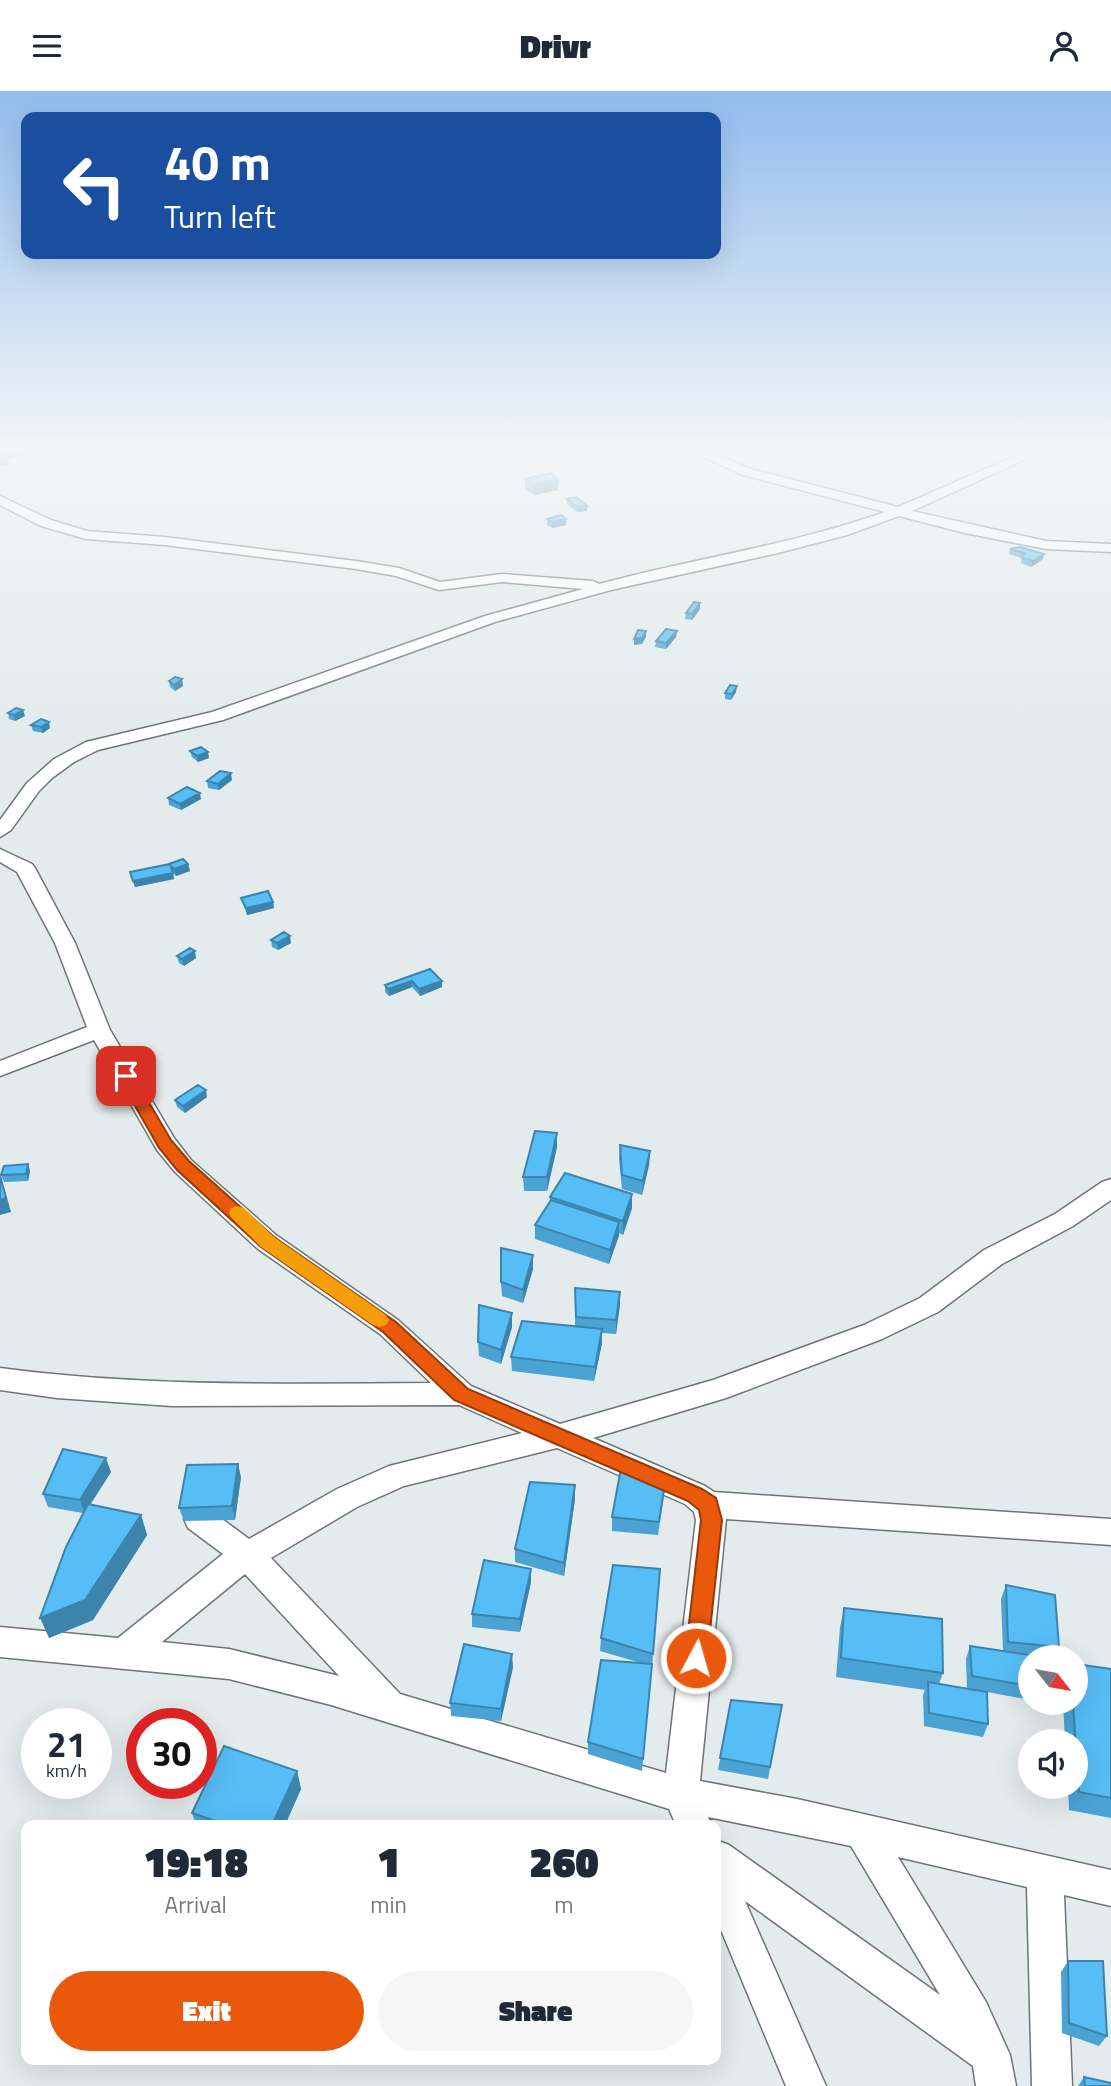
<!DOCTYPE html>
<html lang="en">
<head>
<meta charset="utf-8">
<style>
  :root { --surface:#fff; --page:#f6f6f7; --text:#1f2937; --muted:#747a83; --accent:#ea580c }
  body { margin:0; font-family:"Titillium Web",sans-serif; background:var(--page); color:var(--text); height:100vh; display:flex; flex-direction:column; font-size:26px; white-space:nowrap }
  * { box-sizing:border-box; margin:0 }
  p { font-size:23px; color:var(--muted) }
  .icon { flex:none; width:38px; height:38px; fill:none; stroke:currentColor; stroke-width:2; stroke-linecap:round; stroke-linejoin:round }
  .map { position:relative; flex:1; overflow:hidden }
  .drawer { position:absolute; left:21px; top:1729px; width:700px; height:245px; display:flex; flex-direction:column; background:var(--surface); border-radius:14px; box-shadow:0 7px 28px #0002 }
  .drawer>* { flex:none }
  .hud { position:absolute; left:21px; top:21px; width:700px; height:147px; border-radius:14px; box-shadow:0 7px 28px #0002; background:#1a4fa0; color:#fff; overflow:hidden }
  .needle { width:46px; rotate:121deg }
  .controls { position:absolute; left:1018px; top:1554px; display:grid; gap:14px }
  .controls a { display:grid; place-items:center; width:70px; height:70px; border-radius:50%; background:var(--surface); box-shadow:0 7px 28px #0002; font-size:35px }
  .speed { position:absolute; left:21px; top:1617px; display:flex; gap:14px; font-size:35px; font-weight:700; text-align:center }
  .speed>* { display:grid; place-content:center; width:91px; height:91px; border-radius:50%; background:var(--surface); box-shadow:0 7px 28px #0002; line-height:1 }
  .speed small { font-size:18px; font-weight:400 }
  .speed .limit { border:10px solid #d22; background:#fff; color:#111 }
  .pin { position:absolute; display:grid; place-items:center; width:60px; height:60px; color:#fff; margin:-30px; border-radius:14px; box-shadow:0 4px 10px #0006 }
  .me { position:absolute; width:77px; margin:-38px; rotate:6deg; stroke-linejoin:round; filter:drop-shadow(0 0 5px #0008) }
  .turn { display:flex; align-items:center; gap:24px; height:147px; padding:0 28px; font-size:32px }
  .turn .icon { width:91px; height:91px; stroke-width:2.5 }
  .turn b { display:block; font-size:49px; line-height:60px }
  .eta { display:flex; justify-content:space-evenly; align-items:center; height:119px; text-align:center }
  .eta b { font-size:42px; font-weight:800; line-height:49px }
  .primary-button { display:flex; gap:14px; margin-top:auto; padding:14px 28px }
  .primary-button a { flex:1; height:80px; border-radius:42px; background:var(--accent); color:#fff; font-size:28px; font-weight:800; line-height:80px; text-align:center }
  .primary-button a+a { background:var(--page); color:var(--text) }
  header { display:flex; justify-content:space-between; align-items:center; height:91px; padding:0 28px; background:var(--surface); font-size:32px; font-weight:800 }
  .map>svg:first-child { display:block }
</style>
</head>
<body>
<header><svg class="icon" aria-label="menu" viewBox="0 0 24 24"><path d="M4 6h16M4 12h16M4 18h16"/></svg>Drivr<svg class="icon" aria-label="person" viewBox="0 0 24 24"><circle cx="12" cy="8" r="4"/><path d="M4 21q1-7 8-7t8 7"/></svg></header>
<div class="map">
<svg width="1111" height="1995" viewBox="0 0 1111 1995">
  <rect width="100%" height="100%" fill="#e3ebec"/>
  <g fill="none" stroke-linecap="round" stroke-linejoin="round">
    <defs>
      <path id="street" d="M 688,359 L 705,359 L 751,378 L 898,416 L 1029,359 L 1046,359 L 912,420 L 1046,450 L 1111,453 L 1111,461 L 1046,458 L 965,442 L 899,425 L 847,444 L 778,462 L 611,499 L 495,531 L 223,629 L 98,659 L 74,671 L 52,687 L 39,700 L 11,739 L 0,746 L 0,729 L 27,692 L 54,668 L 86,651 L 212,621 L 485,525 L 583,498 L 502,491 L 439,499 L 396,485 L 356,478 L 165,454 L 86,448 L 41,435 L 0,414 L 0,405 L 51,429 L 87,440 L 165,446 L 356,470 L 399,477 L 440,491 L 502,483 L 593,490 L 599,493 C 695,467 792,454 885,421 L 743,384 Z
        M 0,758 L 32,773 L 35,777 L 75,852 L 110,939 L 174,1047 L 191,1069 L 276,1144 L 398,1229 L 471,1295 L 560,1333 L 713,1289 L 864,1234 L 920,1207 L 984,1159 L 1055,1123 L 1102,1091 L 1111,1088 L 1111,1109 L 1073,1135 L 1002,1173 L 938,1221 L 882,1248 L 726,1307 L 593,1347 L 705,1395 L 714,1401 L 1111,1428 L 1111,1454 L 726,1428 L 700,1690 L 797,1708 L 1111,1779 L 1111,1815 L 1064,1804 L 1072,1995 L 1032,1995 L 1027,1796 L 898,1766 L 986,1911 L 1010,1964 L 1016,1995 L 976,1995 L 973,1975 L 745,1810 L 826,1995 L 786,1995 L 716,1827 L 716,1749 L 729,1754 L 940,1904 L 851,1755 L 708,1726 L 711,1734 L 676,1734 L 669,1718 L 331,1614 L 229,1588 L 0,1566 L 0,1536 L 118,1547 L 223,1463 L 188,1437 L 184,1428 L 188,1419 L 199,1415 L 210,1419 L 249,1448 L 337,1398 L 389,1375 L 522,1342 L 459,1314 L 172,1315 L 57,1307 L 0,1299 L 0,1277 C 143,1296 286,1293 431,1292 L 380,1243 L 258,1158 L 175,1081 L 157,1059 L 94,949 L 0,985 L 0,970 L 87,936 L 55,852 L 17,781 L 0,771 ZM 557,1357 L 685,1413 L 694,1421 L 696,1429 L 666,1682 L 400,1603 L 271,1467 L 357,1416 L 404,1395 ZM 245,1483 L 339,1585 L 229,1558 L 162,1551 Z"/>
    </defs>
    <use href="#street" stroke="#6e7576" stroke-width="3"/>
    <use href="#street" fill="#fff" fill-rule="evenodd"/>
  </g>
  <path fill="#4ba3d4" d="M 525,388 L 558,389 L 558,399 L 534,404 L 525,398 Z
    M 567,408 L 587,420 L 577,421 L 567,413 Z
    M 547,428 L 566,428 L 566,434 L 552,437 L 547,434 Z
    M 1020,456 L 1043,468 L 1031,476 L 1021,472 L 1022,467 L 1009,463 L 1010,458 Z
    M 700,518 L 692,529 L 685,528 L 686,522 Z
    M 677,540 L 676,546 L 666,558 L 655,556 L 656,550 Z
    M 182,588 L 183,595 L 175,600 L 170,596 L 169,590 Z
    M 736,601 L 731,609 L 725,608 L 725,602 Z
    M 8,622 L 25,625 L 15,630 L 9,628 Z
    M 31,634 L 50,637 L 43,642 L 33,640 Z
    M 190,660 L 209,667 L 198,671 L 192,666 Z
    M 232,689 L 219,699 L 208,697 L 207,690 Z
    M 168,707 L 201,708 L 181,719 L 169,714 Z
    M 188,773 L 190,780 L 176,785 L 173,782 L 174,788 L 135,796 L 130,781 Z
    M 241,807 L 273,811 L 274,817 L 247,824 L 243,813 Z
    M 271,849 L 291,852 L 278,859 L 272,856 Z
    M 177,865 L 196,867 L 184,875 L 179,872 Z
    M 430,878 L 442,890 L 442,896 L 420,905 L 412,896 L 389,905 L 385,901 L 385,894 Z
    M 207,1006 L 185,1022 L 177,1016 L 175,1009 Z
    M 557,1042 L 557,1056 L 547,1100 L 524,1100 L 523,1086 Z
    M 620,1054 L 650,1060 L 649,1074 L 642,1104 L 622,1098 L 619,1068 Z
    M 28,1073 L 30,1080 L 28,1090 L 4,1091 L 1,1084 Z
    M 550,1106 L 632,1117 L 623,1144 L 619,1142 L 609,1173 L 535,1148 L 535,1134 L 550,1111 Z
    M 533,1164 L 533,1178 L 523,1212 L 502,1205 L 501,1191 Z
    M 575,1197 L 620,1201 L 616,1243 L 602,1242 L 602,1252 L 594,1290 L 512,1280 L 511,1266 L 575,1236 Z
    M 512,1222 L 512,1236 L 501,1273 L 479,1265 L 478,1251 Z
    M 111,1381 L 90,1413 L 141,1424 L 147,1444 L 93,1529 L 49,1547 L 83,1422 L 48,1416 L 43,1403 Z
    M 241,1386 L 235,1429 L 184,1430 L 179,1417 Z
    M 665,1398 L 658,1444 L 612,1440 L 612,1426 Z
    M 575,1408 L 564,1485 L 515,1471 L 515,1458 Z
    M 660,1478 L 652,1576 L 642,1680 L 588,1663 L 588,1651 L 641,1572 L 600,1560 L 601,1547 Z
    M 531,1491 L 520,1541 L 472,1536 L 472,1523 Z
    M 1006,1494 L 1059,1556 L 1054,1566 L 1029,1566 L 1030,1595 L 1025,1608 L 987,1601 L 988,1633 L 983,1646 L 924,1635 L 923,1604 L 925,1599 L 836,1586 L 840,1536 L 844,1517 L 943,1582 L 939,1593 L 967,1597 L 966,1568 L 970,1555 L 1003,1560 L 1001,1508 Z
    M 513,1576 L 501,1630 L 451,1625 L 450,1612 Z
    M 1111,1578 L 1111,1727 L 1069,1719 L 1068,1696 L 1076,1696 L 1076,1650 L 1065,1650 L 1063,1612 L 1076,1612 Z
    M 731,1609 L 782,1614 L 768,1688 L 718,1679 Z
    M 297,1680 L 301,1698 L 285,1734 L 196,1734 L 192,1722 Z
    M 1068,1870 L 1107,1945 L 1099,1955 L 1062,1942 L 1061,1881 Z
    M 1084,1986 L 1111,1995 L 1078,1995 Z"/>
  <path fill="#3d84ac" d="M 24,359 L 29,359 L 30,363 L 8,367 L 7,362 Z
    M 8,368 L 9,374 L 0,375 L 0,369 Z
    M 558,389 L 558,399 L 534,404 L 534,393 Z
    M 587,415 L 587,420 L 577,421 L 577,416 Z
    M 566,428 L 566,434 L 552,437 L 552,431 Z
    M 1044,463 L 1043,468 L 1031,476 L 1033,470 Z
    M 700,512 L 700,518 L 692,529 L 692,523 Z
    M 646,540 L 646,546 L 642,553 L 634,554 L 634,548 Z
    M 677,540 L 676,546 L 666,558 L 666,552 Z
    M 182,588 L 183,595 L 175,600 L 174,594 Z
    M 737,595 L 736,601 L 731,609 L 732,603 Z
    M 23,619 L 25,625 L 15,630 L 14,624 Z
    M 49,631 L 50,637 L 43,642 L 41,636 Z
    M 208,661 L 209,667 L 198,671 L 197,665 Z
    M 231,682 L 232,689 L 219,699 L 218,693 Z
    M 200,702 L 201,708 L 181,719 L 180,713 Z
    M 188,773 L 190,780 L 176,785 L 174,778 Z
    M 173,782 L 174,788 L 135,796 L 133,790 Z
    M 273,811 L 274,817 L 247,824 L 246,817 Z
    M 290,845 L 291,852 L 278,859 L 277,852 Z
    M 195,860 L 196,867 L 184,875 L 182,868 Z
    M 412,890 L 412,896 L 389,905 L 388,898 Z
    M 442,890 L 442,896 L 420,905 L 419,898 Z
    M 206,999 L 207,1006 L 185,1022 L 183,1015 Z
    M 557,1042 L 557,1056 L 547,1100 L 547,1086 Z
    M 650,1060 L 649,1074 L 642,1104 L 643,1090 Z
    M 28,1073 L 30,1080 L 28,1090 L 26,1083 Z
    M 0,1082 L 11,1121 L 0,1124 Z
    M 632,1103 L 632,1117 L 623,1144 L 623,1130 Z
    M 619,1131 L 619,1145 L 609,1173 L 610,1159 Z
    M 533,1164 L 533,1178 L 523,1212 L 523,1199 Z
    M 620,1201 L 620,1215 L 616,1243 L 616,1229 Z
    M 512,1222 L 512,1236 L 501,1273 L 501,1259 Z
    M 602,1238 L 602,1252 L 594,1290 L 595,1276 Z
    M 106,1367 L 111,1381 L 85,1422 L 80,1409 Z
    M 238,1373 L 241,1386 L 235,1429 L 232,1415 Z
    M 575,1394 L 575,1408 L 564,1485 L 564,1472 Z
    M 141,1424 L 147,1444 L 93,1529 L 49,1547 L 40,1527 Z
    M 531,1478 L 531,1491 L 520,1541 L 520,1528 Z
    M 512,1563 L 513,1576 L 501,1630 L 501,1618 Z
    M 297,1680 L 301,1698 L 285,1734 L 272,1734 Z"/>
  <path fill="#57bdf6" stroke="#3d84ac" stroke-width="2" d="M 5,359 L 24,359 L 7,362 Z
    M 0,362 L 6,362 L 8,368 L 0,369 Z
    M 551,382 L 558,389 L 534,393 L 525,388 Z
    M 576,406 L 587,415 L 577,416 L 567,408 Z
    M 561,424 L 566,428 L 552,431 L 547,428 Z
    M 1020,456 L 1044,463 L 1033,470 L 1022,467 L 1025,462 L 1010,458 Z
    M 694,511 L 700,512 L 692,523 L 686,522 Z
    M 666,538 L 677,540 L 666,552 L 656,550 Z
    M 638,539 L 646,540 L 642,547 L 634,548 Z
    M 175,586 L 182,588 L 174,594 L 169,590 Z
    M 730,594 L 737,595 L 732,603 L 725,602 Z
    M 16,617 L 23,619 L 14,624 L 8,622 Z
    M 41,628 L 49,631 L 41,636 L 31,634 Z
    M 201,656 L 208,661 L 197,665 L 190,660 Z
    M 220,680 L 231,682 L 218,693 L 207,690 Z
    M 187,696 L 200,702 L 180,713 L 168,707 Z
    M 183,768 L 188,773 L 174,778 L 169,773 Z
    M 170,773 L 173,782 L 133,790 L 130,781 Z
    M 268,800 L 273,811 L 246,817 L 241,807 Z
    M 284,841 L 290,845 L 277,852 L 271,849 Z
    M 190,857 L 195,860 L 182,868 L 177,865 Z
    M 430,878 L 442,890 L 419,898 L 412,890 L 388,898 L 385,894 Z
    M 198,994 L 206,999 L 183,1015 L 175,1009 Z
    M 535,1040 L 557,1042 L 547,1086 L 523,1086 Z
    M 620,1054 L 650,1060 L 643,1090 L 622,1084 Z
    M 28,1073 L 26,1083 L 1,1084 L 4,1075 Z
    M 565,1082 L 632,1103 L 623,1130 L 550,1106 Z
    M 0,1085 L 6,1107 L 0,1109 Z
    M 551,1109 L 619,1131 L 610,1159 L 535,1134 Z
    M 501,1157 L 533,1164 L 523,1199 L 501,1191 Z
    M 575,1197 L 620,1201 L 616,1229 L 576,1226 Z
    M 479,1214 L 512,1222 L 501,1259 L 478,1251 Z
    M 522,1230 L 602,1238 L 595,1276 L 511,1266 Z
    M 63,1358 L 106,1367 L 80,1409 L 43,1403 Z
    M 238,1373 L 232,1415 L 179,1417 L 187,1374 Z
    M 621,1377 L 666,1385 L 659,1431 L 612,1426 Z
    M 530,1391 L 575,1394 L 564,1472 L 515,1458 Z
    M 88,1413 L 141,1424 L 85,1509 L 40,1527 L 66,1456 Z
    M 484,1469 L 531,1478 L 520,1528 L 472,1523 Z
    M 613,1474 L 660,1478 L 653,1563 L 601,1547 Z
    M 1006,1494 L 1055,1504 L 1059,1556 L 1008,1551 Z
    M 844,1517 L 942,1528 L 943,1582 L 841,1567 Z
    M 464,1553 L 512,1563 L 501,1618 L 450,1612 Z
    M 970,1555 L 1029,1564 L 1030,1595 L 972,1585 Z
    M 601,1569 L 652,1573 L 643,1668 L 588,1651 Z
    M 1076,1573 L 1111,1578 L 1111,1707 L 1079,1701 L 1073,1612 L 1076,1612 Z
    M 928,1591 L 987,1601 L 988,1633 L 929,1622 Z
    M 731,1609 L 782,1614 L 770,1676 L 720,1667 Z
    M 224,1655 L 297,1680 L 272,1734 L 227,1734 L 192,1722 Z
    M 1068,1870 L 1103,1870 L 1107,1945 L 1069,1932 Z
    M 1084,1986 L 1111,1992 L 1111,1995 L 1085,1995 Z"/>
  <linearGradient id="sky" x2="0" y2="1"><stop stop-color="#92bcef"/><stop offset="0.56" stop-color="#f2f6f6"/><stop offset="1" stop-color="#f2f6f6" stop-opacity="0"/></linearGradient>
  <rect width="1111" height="638" fill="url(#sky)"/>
  <path fill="#ea580c" stroke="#983908" stroke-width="2" d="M 126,980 L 131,981 L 171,1049 L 189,1070 L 274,1146 L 396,1231 L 468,1298 L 702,1398 L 716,1407 L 722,1429 L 707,1567 L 704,1574 L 696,1577 L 688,1574 L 685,1567 L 701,1429 L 699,1419 L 688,1410 L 454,1309 L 383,1241 L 261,1156 L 177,1079 L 159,1057 L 118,985 Z"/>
  <path fill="#f59e0b" d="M 237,1115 L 244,1117 L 274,1146 L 386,1224 L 389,1229 L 386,1234 L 380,1236 L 373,1234 L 261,1156 L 231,1126 L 229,1122 L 231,1117 Z"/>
</svg>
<div class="controls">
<a><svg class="needle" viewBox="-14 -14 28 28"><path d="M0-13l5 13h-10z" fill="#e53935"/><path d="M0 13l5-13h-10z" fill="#747a83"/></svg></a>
<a><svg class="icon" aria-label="sound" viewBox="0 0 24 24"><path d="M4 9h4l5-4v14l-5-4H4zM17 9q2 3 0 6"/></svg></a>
</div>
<div class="speed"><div>21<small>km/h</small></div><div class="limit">30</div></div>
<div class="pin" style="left:126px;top:985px;background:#d93025"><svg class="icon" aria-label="arrive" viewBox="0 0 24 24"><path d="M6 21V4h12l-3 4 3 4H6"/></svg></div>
<svg class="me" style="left:696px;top:1567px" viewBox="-20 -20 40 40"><circle r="17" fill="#ea580c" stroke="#fff" stroke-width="3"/><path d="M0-11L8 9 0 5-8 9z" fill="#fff"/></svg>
<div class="hud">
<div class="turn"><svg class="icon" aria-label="left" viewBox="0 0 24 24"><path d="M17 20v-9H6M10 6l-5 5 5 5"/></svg><div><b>40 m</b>Turn left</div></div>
</div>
<section class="drawer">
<div class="eta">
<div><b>19:18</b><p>Arrival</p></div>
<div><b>1</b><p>min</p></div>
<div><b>260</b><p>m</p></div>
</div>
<div class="primary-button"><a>Exit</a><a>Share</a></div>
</section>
</div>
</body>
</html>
